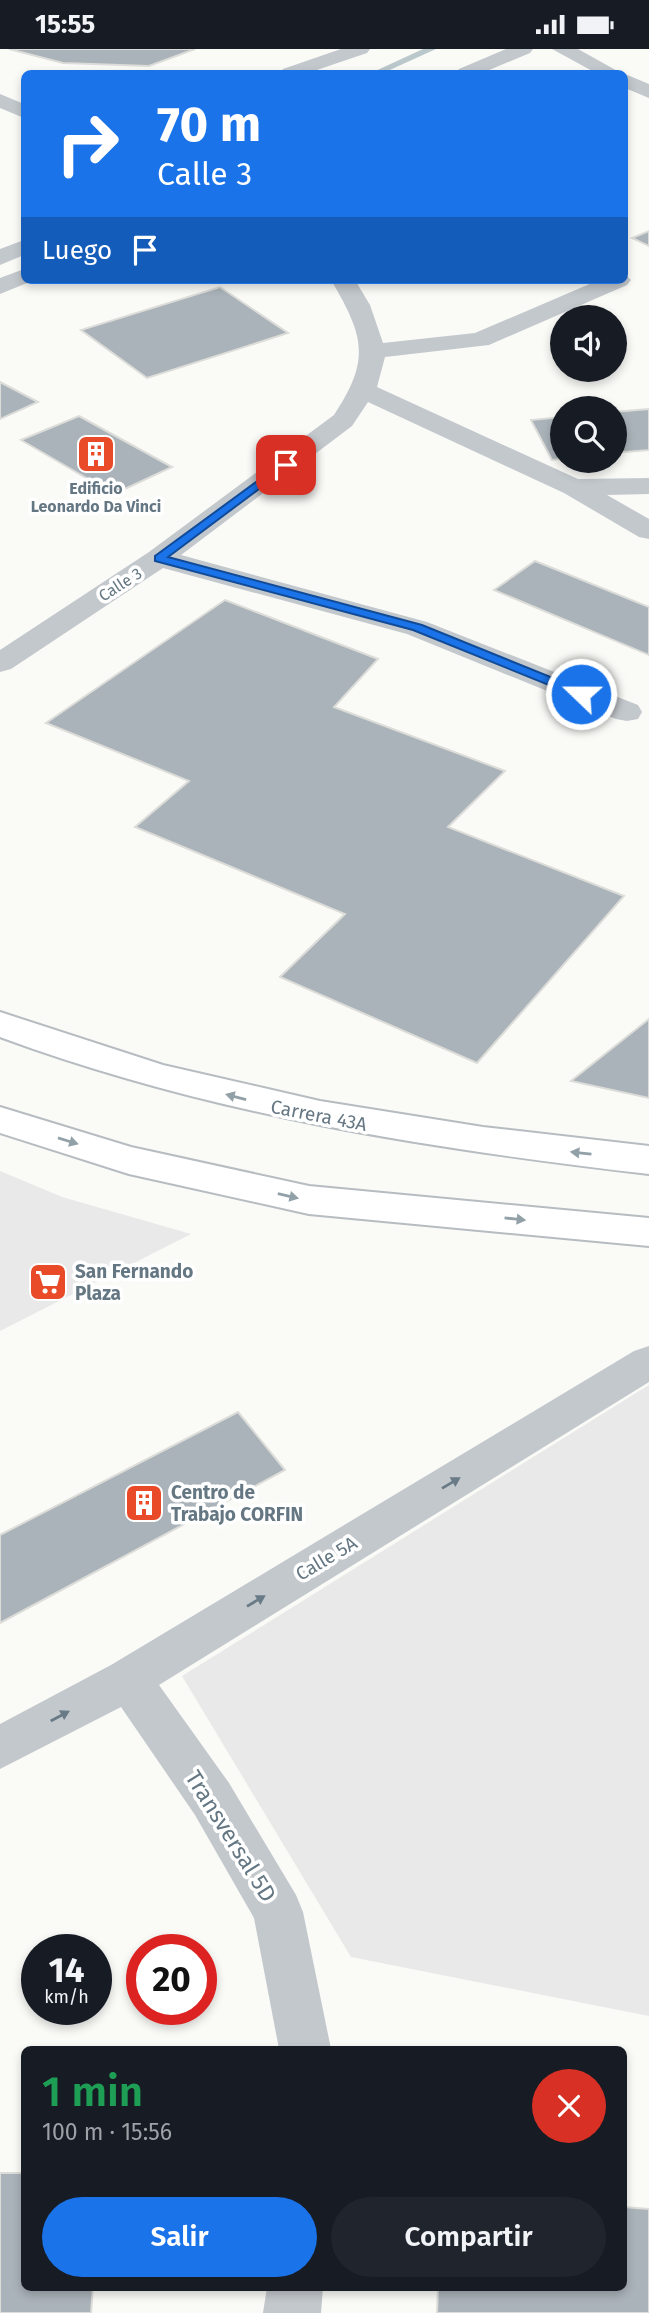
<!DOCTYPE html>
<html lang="es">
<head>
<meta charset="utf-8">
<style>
  :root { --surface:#171b24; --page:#20242c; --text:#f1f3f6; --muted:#9ea1a6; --accent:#1a73e8 }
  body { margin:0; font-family:"Fira Sans",sans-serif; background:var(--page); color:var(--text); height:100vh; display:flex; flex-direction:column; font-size:26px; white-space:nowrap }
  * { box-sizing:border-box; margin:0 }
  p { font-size:23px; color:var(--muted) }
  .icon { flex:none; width:38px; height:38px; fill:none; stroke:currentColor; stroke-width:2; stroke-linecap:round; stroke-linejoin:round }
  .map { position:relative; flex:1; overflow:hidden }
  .drawer { position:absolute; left:21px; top:1997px; width:606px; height:245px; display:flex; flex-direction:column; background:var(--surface); border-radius:10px; box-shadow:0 4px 10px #0003 }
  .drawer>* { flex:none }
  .hud { position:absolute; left:21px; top:21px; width:607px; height:214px; border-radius:10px; box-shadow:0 4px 10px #0003; background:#1a73e8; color:#fff; overflow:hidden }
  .buttons { position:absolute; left:550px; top:256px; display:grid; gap:14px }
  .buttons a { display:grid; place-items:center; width:77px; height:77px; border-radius:50%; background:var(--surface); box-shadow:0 4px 10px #0003; font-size:35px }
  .speed { position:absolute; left:21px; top:1885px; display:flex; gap:14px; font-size:35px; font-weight:700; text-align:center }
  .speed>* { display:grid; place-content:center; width:91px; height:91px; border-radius:50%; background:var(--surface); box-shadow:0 4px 10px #0003; line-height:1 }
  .speed small { font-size:18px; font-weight:400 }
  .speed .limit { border:10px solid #d22; background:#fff; color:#111 }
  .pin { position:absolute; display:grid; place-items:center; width:60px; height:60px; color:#fff; margin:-30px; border-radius:14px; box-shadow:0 4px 10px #0006 }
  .me { position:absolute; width:77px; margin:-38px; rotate:292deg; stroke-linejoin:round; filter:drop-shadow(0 0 5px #0008) }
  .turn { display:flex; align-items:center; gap:24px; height:147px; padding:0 21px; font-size:32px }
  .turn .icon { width:91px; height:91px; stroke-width:2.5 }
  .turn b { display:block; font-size:49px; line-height:60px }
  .then { display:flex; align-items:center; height:66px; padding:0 21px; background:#0003; gap:14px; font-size:26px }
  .round { display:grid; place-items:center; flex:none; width:74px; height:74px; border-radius:37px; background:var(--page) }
  .head { display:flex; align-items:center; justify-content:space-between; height:119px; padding:0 21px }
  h1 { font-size:42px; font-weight:600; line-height:52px; color:#1e9e55 }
  .cta { display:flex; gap:14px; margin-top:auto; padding:14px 21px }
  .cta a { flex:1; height:80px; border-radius:42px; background:var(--accent); color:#fff; font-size:28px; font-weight:600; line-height:80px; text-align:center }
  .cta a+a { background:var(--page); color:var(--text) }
  .status { display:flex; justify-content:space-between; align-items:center; height:49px; padding:0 35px; background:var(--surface); direction:ltr }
  .status svg { height:19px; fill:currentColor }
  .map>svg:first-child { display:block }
</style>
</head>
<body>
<div class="status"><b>15:55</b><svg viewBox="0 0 49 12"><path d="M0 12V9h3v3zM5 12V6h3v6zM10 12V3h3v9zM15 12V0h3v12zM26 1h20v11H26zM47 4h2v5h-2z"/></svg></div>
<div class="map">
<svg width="649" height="2264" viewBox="0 0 649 2264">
  <rect width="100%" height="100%" fill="#fafaf7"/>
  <path fill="#e8e9e8" d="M 0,1122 L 62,1148 L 191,1185 L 0,1282 Z
    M 649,1336 L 649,1967 L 351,1908 L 182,1627 Z"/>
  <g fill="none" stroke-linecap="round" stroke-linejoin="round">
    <path fill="#bac8cb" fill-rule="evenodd" d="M 423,0 L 436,0 L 383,24 L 371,24 Z"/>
  </g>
  <path fill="#aab3b9" stroke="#dcdcd9" stroke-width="2" d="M 9,0 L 195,0 L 149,17 L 63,14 Z
    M 649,182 L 649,197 L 632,189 Z
    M 220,238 L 288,284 L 147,329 L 81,281 Z
    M 0,333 L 38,353 L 0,370 Z
    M 649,360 L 649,401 L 614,404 L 614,363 Z
    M 79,367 L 172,418 L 114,445 L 21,391 Z
    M 562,368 L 562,410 L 552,411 L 531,371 Z
    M 535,512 L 649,558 L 649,606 L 494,541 Z
    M 225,551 L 378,610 L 334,658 L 505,722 L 448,778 L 624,847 L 477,1014 L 280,928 L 345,865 L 135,778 L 189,732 L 46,674 Z
    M 649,970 L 649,1049 L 571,1032 Z
    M 238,1363 L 285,1421 L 0,1574 L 0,1486 Z
    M 0,2124 L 24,2124 L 24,2238 L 93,2238 L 91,2264 L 0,2264 Z
    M 623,2158 L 649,2160 L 649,2264 L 437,2264 L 438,2238 L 623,2238 Z"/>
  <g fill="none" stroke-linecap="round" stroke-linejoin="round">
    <defs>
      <path id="major" d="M 0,963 L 163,1016 L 320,1052 L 483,1078 L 649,1097 L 649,1125 C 425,1099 212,1066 0,988 Z
        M 0,1058 L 131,1098 L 309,1137 L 649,1169 L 649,1197 L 309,1165 L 129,1125 L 0,1084 Z"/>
    </defs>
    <use href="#major" stroke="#b6bcc0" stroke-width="4"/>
    <path fill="#c3c8cc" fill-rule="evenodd" d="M 341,0 L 370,0 L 367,4 L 308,24 L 280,24 L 283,20 Z
      M 506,0 L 533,0 L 530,4 L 482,24 L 456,24 L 459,20 Z
      M 552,0 L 578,0 L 621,24 L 596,24 Z
      M 625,25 L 649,35 L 649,49 L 625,39 Z
      M 0,45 L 24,55 L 24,69 L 0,59 Z
      M 24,191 L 24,206 L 0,216 L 0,200 Z
      M 24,220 L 24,231 L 32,232 L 0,245 L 0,229 Z
      M 625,225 L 631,231 L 627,236 L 489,296 L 385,308 L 377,338 L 578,430 L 649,429 L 649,445 L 607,446 L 649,470 L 649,490 L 639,488 L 564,444 L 368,353 L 352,377 L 181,506 L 427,573 L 638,656 L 642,663 L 638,670 L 627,672 L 616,670 L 407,585 L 163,519 L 11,620 L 0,623 L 0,601 L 149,503 L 334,366 C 371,310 364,287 331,231 L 355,231 L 370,256 L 383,294 L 475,284 L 599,231 L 625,231 Z
      M 649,1297 L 649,1333 L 159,1636 L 229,1734 L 296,1846 L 303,1863 L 331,2000 L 279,2000 L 254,1869 L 195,1766 L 121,1658 L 0,1720 L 0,1675 L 111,1616 L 634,1302 Z
      M 267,2238 L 323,2238 L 321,2264 L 263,2264 Z"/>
    <use href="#major" fill="#fff" fill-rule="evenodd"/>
  </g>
  <defs><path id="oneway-solid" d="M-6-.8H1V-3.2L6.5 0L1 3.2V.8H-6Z" transform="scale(1.75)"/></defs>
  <g fill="#92a0a8">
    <use href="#oneway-solid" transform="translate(236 1048) rotate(-165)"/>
    <use href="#oneway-solid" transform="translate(68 1092) rotate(17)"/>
    <use href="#oneway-solid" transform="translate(581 1104) rotate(-174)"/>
    <use href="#oneway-solid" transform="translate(288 1147) rotate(13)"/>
    <use href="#oneway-solid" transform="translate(515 1170) rotate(6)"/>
  </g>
  <g fill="#697b87">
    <use href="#oneway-solid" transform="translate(451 1434) rotate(-31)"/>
    <use href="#oneway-solid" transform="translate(256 1552) rotate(-31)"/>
    <use href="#oneway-solid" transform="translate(60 1667) rotate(-28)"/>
  </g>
  <path fill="#1a73e8" stroke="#114b97" stroke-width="2" d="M 282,414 L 291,416 L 168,508 L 422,576 L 585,642 L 585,647 L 576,647 L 413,581 L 155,512 L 155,507 Z"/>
  <defs>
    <symbol id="building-square" viewBox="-11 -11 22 22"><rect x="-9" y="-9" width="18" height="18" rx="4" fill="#e94b28" stroke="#fff"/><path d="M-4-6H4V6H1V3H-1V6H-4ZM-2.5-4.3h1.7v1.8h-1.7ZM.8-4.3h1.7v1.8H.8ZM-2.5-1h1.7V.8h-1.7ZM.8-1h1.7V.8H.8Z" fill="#fff"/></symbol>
    <symbol id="supermarket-square" viewBox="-11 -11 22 22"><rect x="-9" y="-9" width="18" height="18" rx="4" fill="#e94b28" stroke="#fff"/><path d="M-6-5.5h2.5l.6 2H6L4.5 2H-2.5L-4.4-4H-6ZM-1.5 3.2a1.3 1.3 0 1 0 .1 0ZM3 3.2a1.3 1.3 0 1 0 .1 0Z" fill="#fff"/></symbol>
  </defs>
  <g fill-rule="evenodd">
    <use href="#building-square" x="74" y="383" width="44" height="44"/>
    <use href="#supermarket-square" x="26" y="1211" width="44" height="44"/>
    <use href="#building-square" x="122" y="1432" width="44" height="44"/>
  </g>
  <g text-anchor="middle" stroke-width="7" stroke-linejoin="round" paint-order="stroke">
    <g font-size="16" font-weight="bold" fill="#647783" stroke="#fff">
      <text x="96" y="445">Edificio<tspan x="96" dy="18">Leonardo Da Vinci</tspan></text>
    </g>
    <g font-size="16" fill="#647783" stroke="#fff">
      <text transform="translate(120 535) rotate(-33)" y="6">Calle 3</text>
    </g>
    <g font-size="19" fill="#647783" stroke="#fff">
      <text transform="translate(319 1066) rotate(11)" y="7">Carrera 43A</text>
      <text transform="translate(326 1509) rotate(-31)" y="7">Calle 5A</text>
    </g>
    <g font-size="19" font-weight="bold" fill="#647783" stroke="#fff" text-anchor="start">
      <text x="75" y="1229">San Fernando<tspan x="75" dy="22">Plaza</tspan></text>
      <text x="171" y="1450">Centro de<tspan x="171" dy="22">Trabajo CORFIN</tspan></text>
    </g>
    <g font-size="23" fill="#647783" stroke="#fff">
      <text transform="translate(231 1787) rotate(58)" y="8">Transversal 5D</text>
    </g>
  </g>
</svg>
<div class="buttons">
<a><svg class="icon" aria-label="sound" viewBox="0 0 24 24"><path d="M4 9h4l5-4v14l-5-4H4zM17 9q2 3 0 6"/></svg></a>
<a><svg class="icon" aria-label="search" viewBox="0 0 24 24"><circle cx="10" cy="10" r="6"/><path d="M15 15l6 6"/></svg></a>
</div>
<div class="speed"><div>14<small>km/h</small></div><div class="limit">20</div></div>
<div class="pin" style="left:286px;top:416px;background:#d93025"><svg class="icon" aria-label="arrive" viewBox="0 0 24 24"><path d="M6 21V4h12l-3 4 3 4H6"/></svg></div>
<svg class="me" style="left:581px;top:645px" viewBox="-20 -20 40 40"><circle r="17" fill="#1a73e8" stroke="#fff" stroke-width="3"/><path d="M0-11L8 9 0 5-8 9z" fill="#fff"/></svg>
<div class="hud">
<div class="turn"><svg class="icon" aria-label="right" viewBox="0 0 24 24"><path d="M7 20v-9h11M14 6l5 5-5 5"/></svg><div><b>70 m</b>Calle 3</div></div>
<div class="then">Luego<svg class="icon" aria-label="arrive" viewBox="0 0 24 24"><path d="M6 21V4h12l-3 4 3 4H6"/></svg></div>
</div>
<section class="drawer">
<div class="head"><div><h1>1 min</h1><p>100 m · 15:56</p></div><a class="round" style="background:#d93025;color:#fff"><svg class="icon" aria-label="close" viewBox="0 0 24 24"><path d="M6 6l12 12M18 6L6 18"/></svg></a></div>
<div class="cta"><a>Salir</a><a>Compartir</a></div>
</section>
</div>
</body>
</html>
